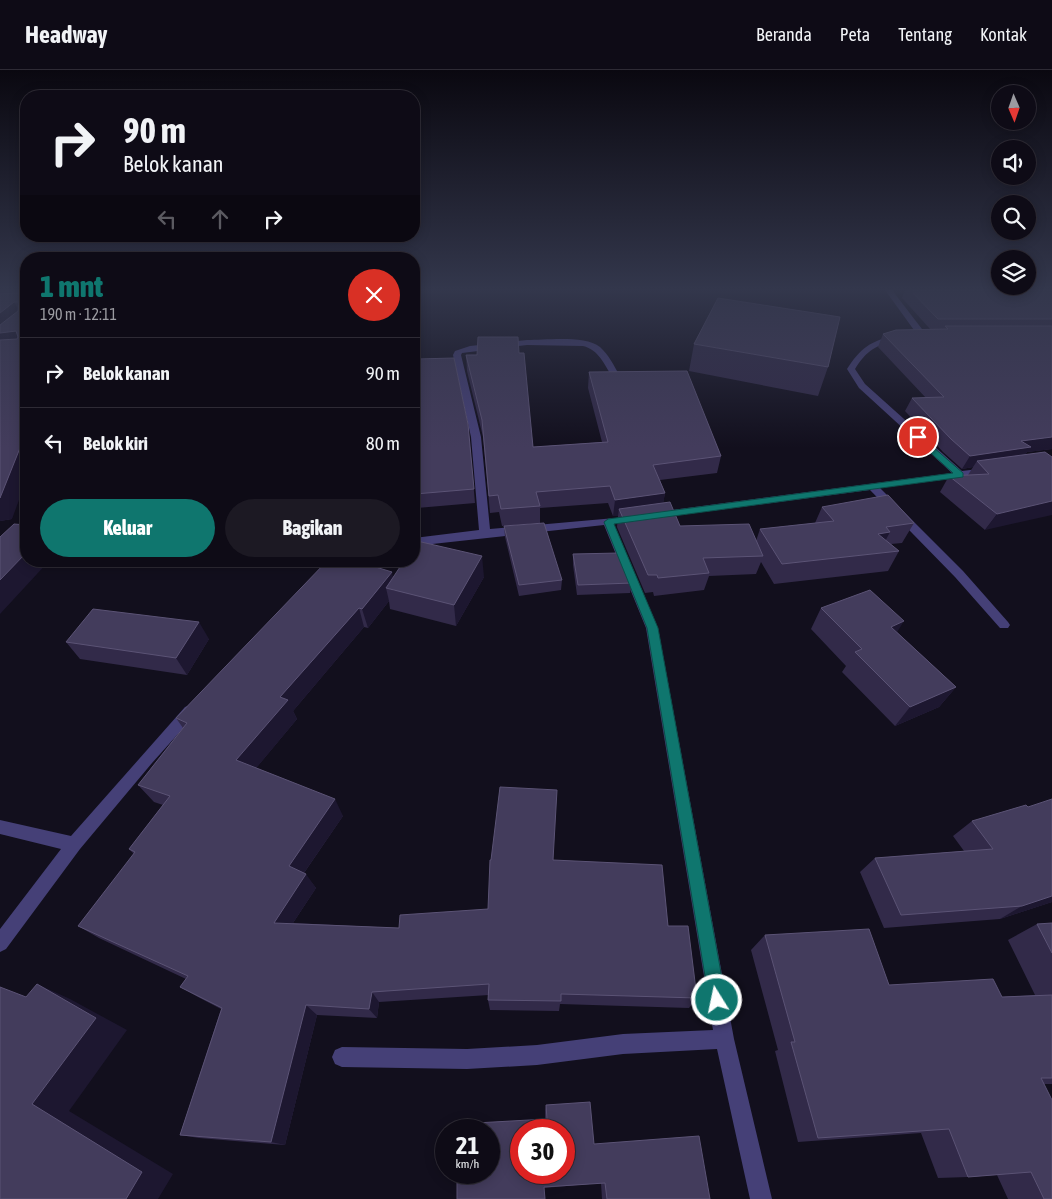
<!DOCTYPE html>
<html lang="id">
<head>
<meta charset="utf-8">
<style>
  :root { --surface:#0e0b16; --page:#1c1923; --text:#f1f3f6; --muted:#9b9ba1; --line:#2e2b35; --accent:#0f766e }
  body { margin:0; font-family:"Asap Condensed",sans-serif; background:var(--page); color:var(--text); height:100vh; display:flex; flex-direction:column; font-size:19px; white-space:nowrap }
  * { box-sizing:border-box; margin:0 }
  p { font-size:16px; color:var(--muted) }
  .icon { flex:none; width:28px; height:28px; fill:none; stroke:currentColor; stroke-width:2; stroke-linecap:round; stroke-linejoin:round }
  .map { position:relative; flex:1; overflow:hidden }
  .details { position:absolute; left:20px; top:182px; width:400px; height:315px; display:flex; flex-direction:column; background:var(--surface); border-radius:20px; box-shadow:0 2px 12px #0003,0 0 0 1px var(--line) }
  .details>* { flex:none }
  .top-card { position:absolute; left:20px; top:20px; width:400px; height:152px; border-radius:20px; box-shadow:0 2px 12px #0003,0 0 0 1px var(--line); background:#0e0b16; color:var(--text); overflow:hidden }
  .needle { width:32px; rotate:178deg }
  .tools { position:absolute; left:991px; top:15px; display:grid; gap:10px }
  .tools a { display:grid; place-items:center; width:45px; height:45px; border-radius:50%; background:var(--surface); box-shadow:0 2px 12px #0003,0 0 0 1px var(--line); font-size:25px }
  .speed { position:absolute; left:435px; top:1049px; display:flex; gap:10px; font-size:25px; font-weight:700; text-align:center }
  .speed>* { display:grid; place-content:center; width:65px; height:65px; border-radius:50%; background:var(--surface); box-shadow:0 2px 12px #0003,0 0 0 1px var(--line); line-height:1 }
  .speed small { font-size:12px; font-weight:400 }
  .speed .limit { border:8px solid #d22; background:#fff; color:#111 }
  .pin { position:absolute; display:grid; place-items:center; width:42px; height:42px; color:#fff; margin:-21px; border:2px solid #fff; border-radius:50%; box-shadow:0 1px 5px #0007 }
  .me { position:absolute; width:55px; margin:-28px; rotate:350deg; stroke-linejoin:round; filter:drop-shadow(0 0 4px #0008) }
  .turn { display:flex; align-items:center; gap:18px; height:105px; padding:0 20px; font-size:22px }
  .turn .icon { width:65px; height:65px; stroke-width:2.5 }
  .turn b { display:block; font-size:35px; line-height:42px }
  .lanes { display:flex; align-items:center; height:48px; padding:0 20px; background:#0003; justify-content:center; gap:25px; direction:ltr }
  .lanes .off { opacity:.35 }
  .round { display:grid; place-items:center; flex:none; width:52px; height:52px; border-radius:26px; background:var(--page) }
  .overview { display:flex; align-items:center; justify-content:space-between; height:85px; padding:0 20px }
  h1 { font-size:30px; font-weight:800; line-height:38px; color:var(--accent) }
  .button { display:flex; gap:10px; margin-top:auto; padding:10px 20px }
  .button a { flex:1; height:58px; border-radius:30px; background:var(--accent); color:#fff; font-size:20px; font-weight:800; line-height:58px; text-align:center }
  .button a+a { background:var(--page); color:var(--text) }
  ul { padding:0; list-style:none }
  li { display:flex; align-items:center; gap:15px; height:70px; padding:0 20px; border-top:1px solid var(--line) }
  li div { flex:1 }
  li b { display:block; font-size:19px }
  li em { font-style:normal }
  header { display:flex; align-items:center; gap:30px; box-sizing:border-box; height:70px; padding:0 25px; background:var(--surface); border-bottom:1px solid var(--line) }
  header strong { font-size:24px }
  nav { display:flex; gap:28px; margin-inline-start:auto; font-size:18px }
  .map>svg:first-child { display:block }
</style>
</head>
<body>
<header>
<strong>Headway</strong>
<nav><a>Beranda</a><a>Peta</a><a>Tentang</a><a>Kontak</a></nav>
</header>
<div class="map">
<svg width="1052" height="1129" viewBox="0 0 1052 1129">
  <rect width="100%" height="100%" fill="#120f1d"/>
  <g fill="none" stroke-linecap="round" stroke-linejoin="round">
    <path fill="#454077" fill-rule="evenodd" d="M 885,220 L 892,220 L 925,263 L 925,267 L 919,267 Z
      M 895,266 L 899,268 L 898,270 C 877,274 866,281 855,299 L 865,314 L 962,401 L 987,398 L 992,401 L 987,404 L 880,418 L 963,501 L 1008,552 L 1010,555 L 1008,558 L 1000,558 L 955,507 L 870,420 L 657,448 L 652,445 L 657,442 L 952,403 L 859,318 L 847,299 C 860,279 871,270 895,266 Z
      M 527,270 C 546,270 585,265 600,277 C 609,285 614,296 620,306 L 613,308 C 604,294 599,280 583,276 L 527,275 L 462,283 L 461,285 L 481,367 L 490,459 L 615,448 L 620,451 L 614,454 L 658,558 L 734,969 L 772,1129 L 750,1129 L 717,979 L 623,984 L 537,995 L 467,999 L 342,997 L 335,994 L 332,987 L 335,980 L 342,977 L 467,979 L 537,975 L 623,964 L 713,960 L 646,558 L 604,455 L 414,476 L 414,468 L 479,460 L 471,367 L 453,285 L 455,281 L 470,276 Z
      M 190,635 L 195,637 L 197,641 L 195,645 L 152,693 L 80,779 L 6,879 L 0,882 L 0,859 L 61,779 L 0,764 L 0,750 L 71,766 L 185,637 Z"/>
  </g>
  <path fill="#322a49" d="M 0,220 L 26,220 L 12,449 L 0,451 Z
    M 905,220 L 1052,220 L 1052,379 L 1027,382 L 1025,385 L 1045,382 L 985,460 L 940,422 L 949,406 L 968,405 L 973,397 L 962,399 L 943,382 L 905,341 L 912,328 L 926,328 L 878,277 L 883,264 L 931,260 L 902,228 Z
    M 694,274 L 828,297 L 818,326 L 689,301 Z
    M 414,275 L 417,289 L 468,354 L 475,433 L 417,438 L 417,449 L 414,449 Z
    M 519,283 L 533,377 L 602,372 L 588,318 L 589,302 L 721,386 L 717,403 L 660,410 L 665,423 L 663,433 L 680,456 L 756,471 L 760,459 L 815,453 L 822,437 L 914,453 L 902,473 L 891,474 L 899,481 L 888,501 L 774,514 L 761,492 L 756,504 L 709,506 L 704,520 L 654,526 L 653,522 L 645,523 L 617,457 L 618,446 L 613,446 L 608,433 L 540,438 L 540,453 L 502,456 L 499,442 L 490,443 L 483,367 L 467,301 L 466,285 Z
    M 504,456 L 562,510 L 561,520 L 519,526 L 505,467 Z
    M 573,484 L 632,513 L 630,523 L 577,525 L 573,495 Z
    M 393,507 L 484,507 L 456,556 L 390,539 L 389,531 L 368,558 L 364,557 L 293,641 L 297,649 L 256,698 L 343,746 L 304,803 L 316,818 L 293,853 L 399,858 L 488,839 L 553,790 L 668,856 L 697,928 L 689,938 L 560,934 L 559,941 L 490,940 L 488,930 L 489,925 L 379,932 L 377,948 L 317,945 L 285,1075 L 199,1068 L 180,1065 L 221,939 L 198,927 L 180,917 L 186,909 L 99,868 L 78,856 L 134,784 L 129,779 L 163,735 L 154,732 L 138,715 L 183,658 L 176,648 Z
    M 821,538 L 897,562 L 956,617 L 939,637 L 895,656 L 842,602 L 846,596 L 811,559 Z
    M 209,569 L 187,605 L 80,589 L 66,572 Z
    M 972,751 L 1052,832 L 1000,849 L 884,858 L 860,802 L 875,788 L 964,781 L 953,766 Z
    M 1052,853 L 1052,1014 L 1044,1014 L 1052,1129 L 1008,1129 L 997,1105 L 968,1107 L 938,1108 L 921,1063 L 798,1072 L 775,981 L 778,980 L 751,880 L 765,865 L 889,915 L 1002,927 L 1035,925 L 1008,870 L 1037,854 Z
    M 546,1035 L 594,1074 L 710,1129 L 602,1129 L 601,1113 L 544,1118 L 457,1129 L 545,1049 L 545,1040 Z"/>
  <path fill="#1d1730" d="M 14,232 L 23,247 L 16,261 L 26,277 L 0,280 L 0,243 Z
    M 26,363 L 26,411 L 12,449 L 0,451 L 0,428 Z
    M 1052,367 L 1052,379 L 1027,382 L 1022,390 L 977,391 L 973,397 L 962,399 L 970,386 L 1021,371 Z
    M 665,423 L 662,440 L 619,439 L 618,446 L 613,446 L 615,430 Z
    M 415,424 L 417,438 L 417,449 L 415,435 Z
    M 1052,431 L 1052,445 L 985,460 L 997,444 Z
    M 890,462 L 880,481 L 878,464 Z
    M 26,483 L 26,491 L 49,491 L 0,544 L 0,510 Z
    M 482,486 L 484,507 L 456,556 L 454,535 Z
    M 392,502 L 396,521 L 386,518 L 389,531 L 368,558 L 362,539 Z
    M 359,538 L 364,557 L 293,641 L 297,649 L 248,708 L 236,690 L 280,627 Z
    M 904,551 L 891,572 L 891,557 Z
    M 199,552 L 209,569 L 187,605 L 176,588 Z
    M 956,617 L 939,637 L 895,656 L 910,637 Z
    M 335,729 L 343,746 L 299,810 L 289,796 Z
    M 306,804 L 316,818 L 285,865 L 274,853 Z
    M 1052,826 L 1052,832 L 1000,849 L 1022,836 Z
    M 37,914 L 70,929 L 127,960 L 69,1041 L 173,1104 L 158,1129 L 126,1129 L 32,1034 Z
    M 372,922 L 379,932 L 377,948 L 369,939 Z
    M 306,935 L 317,945 L 285,1075 L 271,1072 Z"/>
  <path fill="#433c5c" stroke="#5b5375" fill-rule="evenodd" d="M 19,220 L 26,220 L 26,363 L 0,428 L 0,270 L 17,269 L 18,267 L 16,261 L 0,263 L 0,255 L 18,241 L 19,232 L 14,232 L 0,243 L 0,224 L 19,223 Z
    M 910,220 L 1052,220 L 1052,249 L 938,249 Z
    M 718,228 L 840,247 L 828,297 L 694,274 Z
    M 945,256 L 1052,256 L 1052,367 L 1021,371 L 1031,377 L 970,386 L 951,369 L 912,328 L 944,327 L 883,264 L 896,260 L 948,259 Z
    M 478,267 L 518,267 L 519,283 L 524,283 L 533,377 L 608,372 L 589,302 L 687,301 L 721,386 L 653,395 L 665,423 L 615,430 L 610,416 L 536,422 L 540,436 L 501,439 L 498,425 L 489,426 L 482,350 L 466,285 L 477,285 Z
    M 416,274 L 417,289 L 454,288 L 468,354 L 474,419 L 415,424 L 415,435 L 414,435 L 414,275 Z
    M 1045,382 L 1052,387 L 1052,431 L 997,444 L 949,406 L 989,404 L 977,391 Z
    M 888,425 L 914,453 L 886,457 L 890,462 L 878,464 L 899,481 L 782,494 L 760,459 L 834,451 L 822,437 Z
    M 670,432 L 680,456 L 749,454 L 763,486 L 703,488 L 709,503 L 658,508 L 657,505 L 648,505 L 619,439 Z
    M 544,453 L 562,510 L 519,515 L 504,456 Z
    M 14,454 L 26,455 L 26,483 L 0,510 L 0,467 Z
    M 417,471 L 482,486 L 454,535 L 386,518 L 404,491 L 414,491 L 414,476 Z
    M 619,483 L 632,513 L 578,515 L 573,484 Z
    M 327,491 L 356,491 L 392,502 L 362,539 L 359,538 L 280,627 L 288,630 L 236,690 L 335,729 L 289,796 L 306,804 L 274,853 L 399,858 L 400,845 L 488,839 L 490,790 L 491,790 L 500,717 L 557,720 L 553,790 L 662,795 L 668,856 L 688,856 L 697,928 L 561,924 L 561,931 L 488,930 L 489,914 L 372,922 L 369,939 L 306,935 L 271,1072 L 180,1065 L 222,938 L 180,917 L 188,906 L 78,856 L 135,782 L 129,779 L 170,726 L 138,715 L 187,653 L 176,648 Z
    M 870,520 L 904,551 L 891,557 L 956,617 L 910,637 L 855,582 L 862,579 L 821,538 Z
    M 93,539 L 199,552 L 176,588 L 66,572 Z
    M 1052,729 L 1052,826 L 1022,836 L 901,845 L 875,788 L 993,779 L 972,751 L 1026,735 L 1028,737 Z
    M 1052,853 L 1052,883 L 1037,854 Z
    M 869,859 L 889,915 L 993,909 L 1002,927 L 1052,925 L 1052,1008 L 1041,1008 L 1052,1030 L 1052,1129 L 1044,1129 L 1031,1102 L 968,1107 L 949,1059 L 818,1068 L 791,972 L 795,972 L 765,865 Z
    M 37,914 L 96,948 L 32,1034 L 142,1102 L 126,1129 L 0,1129 L 0,917 L 26,927 Z
    M 590,1032 L 594,1074 L 699,1066 L 710,1129 L 607,1129 L 605,1113 L 544,1117 L 545,1129 L 457,1129 L 457,1102 L 489,1102 L 489,1060 L 458,1060 L 458,1054 L 547,1049 L 546,1035 ZM 521,1060 L 564,1060 L 564,1102 L 521,1102 Z"/>
  <linearGradient id="sky" x2="0" y2="1"><stop stop-color="#0a0810"/><stop offset="0.58" stop-color="#33374c"/><stop offset="1" stop-color="#33374c" stop-opacity="0"/></linearGradient>
  <rect width="1052" height="378" fill="url(#sky)"/>
  <path fill="#0f766e" stroke="#0a4d48" d="M 918,364 L 963,403 L 963,407 L 614,454 L 658,558 L 726,930 L 723,936 L 717,939 L 711,936 L 709,930 L 647,558 L 604,452 L 608,449 L 953,403 L 915,369 L 914,367 Z"/>
</svg>
<div class="tools">
<a><svg class="needle" viewBox="-14 -14 28 28"><path d="M0-13l5 13h-10z" fill="#e53935"/><path d="M0 13l5-13h-10z" fill="#9b9ba1"/></svg></a>
<a><svg class="icon" aria-label="sound" viewBox="0 0 24 24"><path d="M4 9h4l5-4v14l-5-4H4zM17 9q2 3 0 6"/></svg></a>
<a><svg class="icon" aria-label="search" viewBox="0 0 24 24"><circle cx="10" cy="10" r="6"/><path d="M15 15l6 6"/></svg></a>
<a><svg class="icon" aria-label="layers" viewBox="0 0 24 24"><path d="M12 4l9 5-9 5-9-5zM3 14l9 5 9-5"/></svg></a>
</div>
<div class="speed"><div>21<small>km/h</small></div><div class="limit">30</div></div>
<div class="pin" style="left:918px;top:367px;background:#d93025"><svg class="icon" aria-label="arrive" viewBox="0 0 24 24"><path d="M6 21V4h12l-3 4 3 4H6"/></svg></div>
<svg class="me" style="left:717px;top:930px" viewBox="-20 -20 40 40"><circle r="17" fill="#0f766e" stroke="#fff" stroke-width="3"/><path d="M0-11L8 9 0 5-8 9z" fill="#fff"/></svg>
<div class="top-card">
<div class="turn"><svg class="icon" aria-label="right" viewBox="0 0 24 24"><path d="M7 20v-9h11M14 6l5 5-5 5"/></svg><div><b>90 m</b>Belok kanan</div></div>
<div class="lanes"><svg class="icon off" aria-label="left" viewBox="0 0 24 24"><path d="M17 20v-9H6M10 6l-5 5 5 5"/></svg><svg class="icon off" aria-label="ahead" viewBox="0 0 24 24"><path d="M12 20V5M6 11l6-6 6 6"/></svg><svg class="icon" aria-label="right" viewBox="0 0 24 24"><path d="M7 20v-9h11M14 6l5 5-5 5"/></svg></div>
</div>
<section class="details">
<div class="overview"><div><h1>1 mnt</h1><p>190 m · 12:11</p></div><a class="round" style="background:#d93025;color:#fff"><svg class="icon" aria-label="close" viewBox="0 0 24 24"><path d="M6 6l12 12M18 6L6 18"/></svg></a></div>
<ul>
<li><svg class="icon" aria-label="right" viewBox="0 0 24 24"><path d="M7 20v-9h11M14 6l5 5-5 5"/></svg><div><b>Belok kanan</b></div><em>90 m</em></li>
<li><svg class="icon" aria-label="left" viewBox="0 0 24 24"><path d="M17 20v-9H6M10 6l-5 5 5 5"/></svg><div><b>Belok kiri</b></div><em>80 m</em></li>
</ul>
<div class="button"><a>Keluar</a><a>Bagikan</a></div>
</section>
</div>
</body>
</html>
